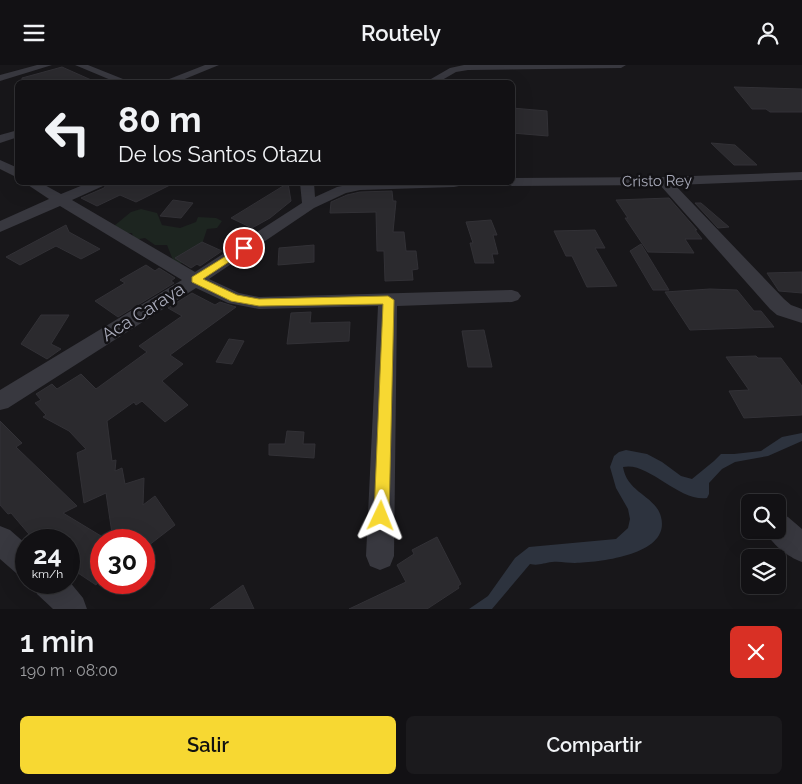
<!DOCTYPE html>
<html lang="es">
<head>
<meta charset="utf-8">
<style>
  :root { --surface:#121114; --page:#1b1a1d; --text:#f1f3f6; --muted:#9c9da0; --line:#313134; --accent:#f7d832 }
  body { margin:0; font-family:Raleway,sans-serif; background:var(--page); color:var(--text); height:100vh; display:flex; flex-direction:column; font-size:19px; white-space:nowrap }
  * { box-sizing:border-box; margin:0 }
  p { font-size:16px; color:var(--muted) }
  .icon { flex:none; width:28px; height:28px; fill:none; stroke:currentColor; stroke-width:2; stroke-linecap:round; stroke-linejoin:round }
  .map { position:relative; height:544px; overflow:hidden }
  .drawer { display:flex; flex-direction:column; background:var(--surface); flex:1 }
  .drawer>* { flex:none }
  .banner { position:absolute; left:15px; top:15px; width:500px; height:105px; border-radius:8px; box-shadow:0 5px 20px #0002,0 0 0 1px var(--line); background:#121114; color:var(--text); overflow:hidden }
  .fabs { position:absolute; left:741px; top:429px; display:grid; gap:10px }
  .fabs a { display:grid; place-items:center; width:45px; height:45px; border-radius:8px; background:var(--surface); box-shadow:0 5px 20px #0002,0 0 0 1px var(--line); font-size:25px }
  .speed { position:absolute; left:15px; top:464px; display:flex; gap:10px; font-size:25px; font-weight:700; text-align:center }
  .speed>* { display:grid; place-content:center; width:65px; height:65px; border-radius:50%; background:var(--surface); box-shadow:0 5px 20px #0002,0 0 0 1px var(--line); line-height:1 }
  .speed small { font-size:12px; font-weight:400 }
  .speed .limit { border:8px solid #d22; background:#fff; color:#111 }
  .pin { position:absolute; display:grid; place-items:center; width:42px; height:42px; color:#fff; margin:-21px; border:2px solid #fff; border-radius:50%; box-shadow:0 1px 5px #0007 }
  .me { position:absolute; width:55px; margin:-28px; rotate:2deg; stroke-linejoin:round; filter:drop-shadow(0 0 4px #0008) }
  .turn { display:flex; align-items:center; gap:18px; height:105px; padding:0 20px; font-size:22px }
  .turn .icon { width:65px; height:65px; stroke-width:2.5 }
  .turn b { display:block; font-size:35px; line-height:42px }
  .round { display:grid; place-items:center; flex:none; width:52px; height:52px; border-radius:8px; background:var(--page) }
  .overview { display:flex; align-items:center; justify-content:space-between; height:85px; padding:0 20px }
  h1 { font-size:30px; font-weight:600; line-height:38px }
  .cta { display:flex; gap:10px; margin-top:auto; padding:10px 20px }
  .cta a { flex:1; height:58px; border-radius:8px; background:var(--accent); color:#111; font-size:20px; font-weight:600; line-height:58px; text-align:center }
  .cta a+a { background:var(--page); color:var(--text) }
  header { display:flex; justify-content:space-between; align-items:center; height:65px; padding:0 20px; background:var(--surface); font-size:22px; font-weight:600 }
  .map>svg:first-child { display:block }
</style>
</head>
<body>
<header><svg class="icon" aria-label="menu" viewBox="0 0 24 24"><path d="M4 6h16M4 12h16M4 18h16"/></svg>Routely<svg class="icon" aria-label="person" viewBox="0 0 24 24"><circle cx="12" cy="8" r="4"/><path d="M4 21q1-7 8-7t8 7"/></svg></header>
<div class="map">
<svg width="802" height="544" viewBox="0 0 802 544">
  <rect width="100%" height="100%" fill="#18171a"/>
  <path fill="#1d2520" d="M 141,144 L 157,148 L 162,160 L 180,163 L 196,157 L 198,152 L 216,153 L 222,156 L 217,163 L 207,164 L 200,185 L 206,191 L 175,200 L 167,180 L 155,180 L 145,173 L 134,175 L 132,168 L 116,168 L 114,161 L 131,147 Z"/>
  <path fill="#2d333e" d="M 802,368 L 802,376 L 768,391 L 735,397 L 722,404 L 709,418 L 709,429 L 707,433 C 679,437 648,396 623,402 C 627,428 656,431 661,452 C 671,490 600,497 575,498 C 567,498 560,496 552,497 C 543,498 539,501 530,499 L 492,544 L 469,544 L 488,531 L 515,493 L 529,482 L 616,474 L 628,463 L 630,454 L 628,444 L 616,423 L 610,402 L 614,391 L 619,387 L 626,385 L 647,389 L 662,397 L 681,411 L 692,414 L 714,396 L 721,389 L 734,389 L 761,386 L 782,372 Z"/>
  <path fill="#2b2a2e" stroke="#323136" d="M 62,2 L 98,18 L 22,18 L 22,13 Z
    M 734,22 L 802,24 L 802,47 L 770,47 L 766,44 L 752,44 Z
    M 512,43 L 547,46 L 548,71 L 512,68 Z
    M 711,78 L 735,80 L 757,100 L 734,100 Z
    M 107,118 L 174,118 L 136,137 L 120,130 L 97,141 L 81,133 L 104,123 Z
    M 288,118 L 291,136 L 270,153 L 252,163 L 231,153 Z
    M 392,126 L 393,136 L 396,136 L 393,167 L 404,167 L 406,186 L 416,186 L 418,204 L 412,205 L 413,215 L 385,216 L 384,186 L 377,186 L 376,147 L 330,148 L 331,137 L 347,130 L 360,127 Z
    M 669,133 L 697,165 L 695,165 L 702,174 L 685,174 L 694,188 L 648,187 L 625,153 L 628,153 L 616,135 Z
    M 173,135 L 193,138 L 181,153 L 160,151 Z
    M 695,138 L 701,138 L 729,162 L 718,163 Z
    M 491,155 L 497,170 L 493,170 L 498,189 L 492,189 L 494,198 L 475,198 L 470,178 L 473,178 L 466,157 Z
    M 66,160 L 69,167 L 100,184 L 81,194 L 56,181 L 20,200 L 6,192 Z
    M 595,165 L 605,183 L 595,183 L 617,221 L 587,222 L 572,191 L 566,191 L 554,166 Z
    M 202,177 L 222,186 L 200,201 L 197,199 L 191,203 L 175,193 Z
    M 641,179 L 669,225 L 653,225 L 630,186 Z
    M 314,180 L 314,197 L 278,200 L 279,183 Z
    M 146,200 L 155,206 L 159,203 L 175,213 L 171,216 L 174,218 L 118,252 L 95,236 L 125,218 L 120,215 Z
    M 802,207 L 802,228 L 779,226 L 767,208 Z
    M 710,224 L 737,225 L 754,246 L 761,246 L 774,262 L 690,265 L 665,227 Z
    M 192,228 L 215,240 L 220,237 L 236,242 L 170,290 L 183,299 L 162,316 L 188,340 L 165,357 L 142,336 L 136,340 L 134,337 L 107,356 L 112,396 L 116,395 L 115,406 L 122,403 L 125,419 L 144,413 L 143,440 L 155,431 L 175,460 L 144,484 L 144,475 L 113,475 L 106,428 L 84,438 L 77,388 L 86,384 L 69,366 L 43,352 L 46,350 L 35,338 L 41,335 L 36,329 L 52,319 L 57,324 L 81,309 L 96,324 L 147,287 L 139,281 L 182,251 L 168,243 Z
    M 311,247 L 310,258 L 350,257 L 349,276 L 287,279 L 291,248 Z
    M 41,250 L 69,250 L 51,279 L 61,284 L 47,294 L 21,279 Z
    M 484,265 L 492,302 L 468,302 L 462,266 Z
    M 229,274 L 244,276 L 232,299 L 216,297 Z
    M 756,291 L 758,293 L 781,293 L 802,321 L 802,350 L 744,353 L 729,326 L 749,325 L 726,292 Z
    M 0,356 L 22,378 L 16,382 L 77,441 L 63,448 L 101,471 L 101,513 L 96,520 L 69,502 L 69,475 L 34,475 L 11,448 L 8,449 L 0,440 Z
    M 287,366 L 304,367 L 303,379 L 315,379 L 314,393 L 269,390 L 269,379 L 285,379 Z
    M 437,472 L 461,519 L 458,521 L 459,523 L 427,544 L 349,544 L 406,517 L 397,500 L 414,489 L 412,485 Z
    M 243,520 L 254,544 L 210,544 Z"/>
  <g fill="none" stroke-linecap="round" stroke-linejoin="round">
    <path fill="#38383f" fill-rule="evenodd" d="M 37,0 L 52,0 L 0,16 L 0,10 Z
      M 75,0 L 88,0 L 133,18 L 118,18 Z
      M 205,0 L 219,0 L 175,18 L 159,18 Z
      M 464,0 L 626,0 L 621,3 L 468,5 L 456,7 L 437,18 L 424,18 L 450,3 Z
      M 18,65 L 18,72 L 0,78 L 0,70 Z
      M 0,95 L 18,103 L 18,113 L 0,104 Z
      M 802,107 L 802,115 L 675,120 L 784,234 L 791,240 L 802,244 L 802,258 L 777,250 L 770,244 L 660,120 L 512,121 L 505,118 L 512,118 L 512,113 L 664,112 Z
      M 25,118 L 41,118 L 61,129 L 88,118 L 105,118 L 103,121 L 72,135 L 195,207 L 302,138 L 300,118 L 314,118 L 315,132 L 337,122 L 357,118 L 461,118 L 459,121 L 454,122 L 360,125 L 346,128 L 314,143 L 209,214 L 239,228 L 259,232 L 512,225 L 518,227 L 521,231 L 518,235 L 512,237 L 397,241 L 394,491 L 390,501 L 380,505 L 370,501 L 366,491 L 378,241 L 259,244 L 228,238 L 196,223 L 8,343 L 0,345 L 0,325 L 182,215 L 60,141 L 0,167 L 0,156 L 49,134 Z
      M 778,448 L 788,452 L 802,464 L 802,497 C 788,492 771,479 765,465 L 778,465 Z
      M 0,461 L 10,465 L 26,479 L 26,512 L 16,508 L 0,494 Z
      M 69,516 L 83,533 L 87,544 L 53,544 L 37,529 L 33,518 L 69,518 Z"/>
  </g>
  <path fill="#f7d832" stroke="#a18c20" d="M 244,180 L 249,183 L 247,185 L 203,214 L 237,230 L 259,234 L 388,231 L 394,235 L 389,451 L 387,457 L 381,459 L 376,457 L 374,451 L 383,239 L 259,241 L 231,236 L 192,217 L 192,212 Z"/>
  <g text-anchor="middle" stroke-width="5" stroke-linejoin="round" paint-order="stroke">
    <g font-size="15" fill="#a9abba" stroke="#131215">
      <text transform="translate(657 116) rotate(-1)" y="5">Cristo Rey</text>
    </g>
    <g font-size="18" fill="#a9abba" stroke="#131215">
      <text transform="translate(143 247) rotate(-32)" y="6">Aca Caraya</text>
    </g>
  </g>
</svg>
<div class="fabs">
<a><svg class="icon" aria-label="search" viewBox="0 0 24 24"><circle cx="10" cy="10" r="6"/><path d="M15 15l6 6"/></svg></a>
<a><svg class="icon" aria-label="layers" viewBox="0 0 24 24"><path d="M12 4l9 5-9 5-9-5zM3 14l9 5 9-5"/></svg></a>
</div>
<div class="speed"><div>24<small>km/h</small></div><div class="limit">30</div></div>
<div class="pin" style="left:244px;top:183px;background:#d93025"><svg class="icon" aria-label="arrive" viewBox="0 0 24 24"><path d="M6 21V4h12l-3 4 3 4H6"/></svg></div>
<svg class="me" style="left:381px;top:451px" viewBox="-20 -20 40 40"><path d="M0-17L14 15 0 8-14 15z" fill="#f7d832" stroke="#fff" stroke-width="4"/></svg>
<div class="banner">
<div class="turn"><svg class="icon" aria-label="left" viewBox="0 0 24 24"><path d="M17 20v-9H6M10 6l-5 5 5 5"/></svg><div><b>80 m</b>De los Santos Otazu</div></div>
</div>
</div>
<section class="drawer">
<div class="overview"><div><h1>1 min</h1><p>190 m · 08:00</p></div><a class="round" style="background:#d93025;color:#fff"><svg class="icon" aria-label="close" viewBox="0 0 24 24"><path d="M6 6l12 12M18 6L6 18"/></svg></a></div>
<div class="cta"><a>Salir</a><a>Compartir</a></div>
</section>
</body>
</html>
